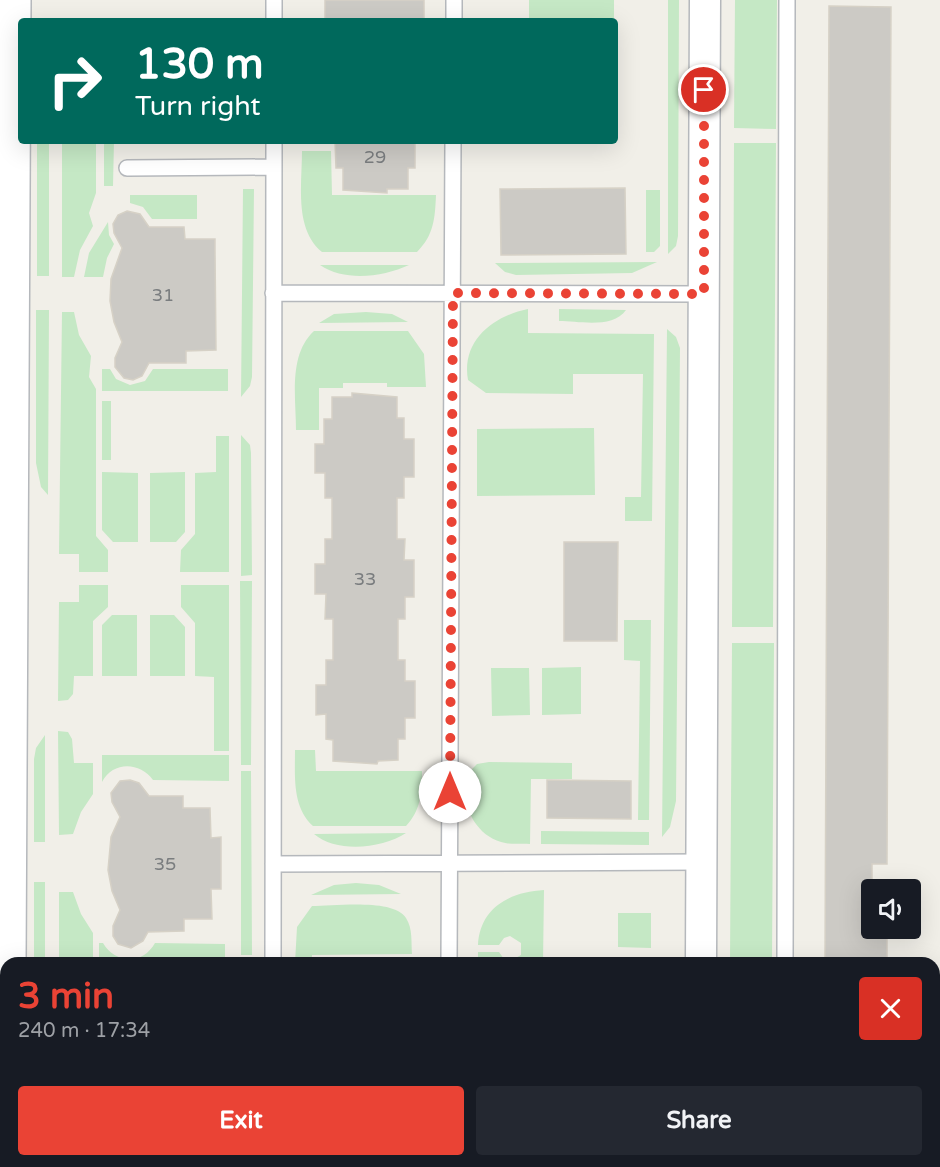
<!DOCTYPE html>
<html lang="en">
<head>
<meta charset="utf-8">
<style>
  :root { --surface:#171b24; --page:#242831; --text:#f1f3f6; --muted:#9ea1a6; --accent:#ea4335 }
  body { margin:0; font-family:"Varela Round",sans-serif; background:var(--page); color:var(--text); height:100vh; display:flex; flex-direction:column; font-size:22px; white-space:nowrap }
  * { box-sizing:border-box; margin:0 }
  p { font-size:20px; color:var(--muted) }
  .icon { flex:none; width:33px; height:33px; fill:none; stroke:currentColor; stroke-width:2; stroke-linecap:round; stroke-linejoin:round }
  .map { position:relative; flex:1; overflow:hidden }
  .panel { position:absolute; left:0px; top:957px; width:940px; height:210px; display:flex; flex-direction:column; background:var(--surface); border-radius:18px 18px 0 0; box-shadow:0 6px 24px #0002 }
  .panel>* { flex:none }
  .banner { position:absolute; left:18px; top:18px; width:600px; height:126px; border-radius:6px; box-shadow:0 6px 24px #0002; background:#00695c; color:#fff; overflow:hidden }
  .tools { position:absolute; left:861px; top:879px; display:grid; gap:12px }
  .tools a { display:grid; place-items:center; width:60px; height:60px; border-radius:6px; background:var(--surface); box-shadow:0 6px 24px #0002; font-size:30px }
  .pin { position:absolute; display:grid; place-items:center; width:51px; height:51px; color:#fff; margin:-26px; border:3px solid #fff; border-radius:50%; box-shadow:0 2px 6px #0007 }
  .me { position:absolute; width:66px; margin:-33px; rotate:0deg; stroke-linejoin:round; filter:drop-shadow(0 0 4px #0008) }
  .turn { display:flex; align-items:center; gap:21px; height:126px; padding:0 18px; font-size:27px }
  .turn .icon { width:78px; height:78px; stroke-width:2.5 }
  .turn b { display:block; font-size:42px; line-height:51px }
  .round { display:grid; place-items:center; flex:none; width:63px; height:63px; border-radius:6px; background:var(--page) }
  .overview { display:flex; align-items:center; justify-content:space-between; height:102px; padding:0 18px }
  h1 { font-size:36px; font-weight:800; line-height:45px; color:var(--accent) }
  .cta { display:flex; gap:12px; margin-top:auto; padding:12px 18px }
  .cta a { flex:1; height:69px; border-radius:6px; background:var(--accent); color:#fff; font-size:24px; font-weight:800; line-height:69px; text-align:center }
  .cta a+a { background:var(--page); color:var(--text) }
  .map>svg:first-child { display:block }
</style>
</head>
<body>
<div class="map">
<svg width="940" height="1167" viewBox="0 0 940 1167">
  <rect width="100%" height="100%" fill="#f1efe8"/>
  <path fill="#c5e8c5" d="M 529,0 L 614,0 L 614,20 L 529,21 Z
    M 668,0 L 679,0 L 678,236 L 676,246 L 668,254 Z
    M 735,0 L 777,0 L 776,129 L 734,128 Z
    M 37,141 L 49,141 L 49,276 L 37,276 Z
    M 62,141 L 96,141 L 96,193 L 89,213 L 93,226 L 80,250 L 74,277 L 62,277 Z
    M 104,141 L 114,141 L 113,186 L 104,186 Z
    M 734,143 L 776,143 L 773,627 L 732,627 Z
    M 302,151 L 331,151 L 332,195 L 436,195 C 435,218 434,235 417,252 L 322,252 C 294,229 302,184 302,151 Z
    M 243,189 L 254,189 L 252,377 L 250,386 L 241,397 Z
    M 646,190 L 660,190 L 660,246 L 654,252 L 646,252 Z
    M 130,195 L 197,195 L 197,219 L 152,219 L 143,207 L 130,203 Z
    M 108,222 L 109,235 L 114,244 L 107,258 L 103,277 L 84,277 L 89,253 Z
    M 657,262 L 632,273 L 516,275 L 505,272 L 495,263 Z
    M 320,265 L 409,265 C 383,277 345,282 320,265 Z
    M 528,309 L 528,333 L 654,334 L 652,521 L 625,521 L 625,497 L 641,497 L 643,374 L 573,374 L 573,394 L 486,393 L 468,380 C 461,341 493,316 528,309 Z
    M 559,309 L 626,310 C 613,329 579,321 559,321 Z
    M 36,310 L 49,310 L 48,495 L 41,487 L 36,463 Z
    M 62,312 L 74,312 L 79,335 L 91,356 L 89,377 L 96,389 L 96,536 L 108,550 L 108,572 L 79,572 L 79,554 L 59,554 Z
    M 366,312 L 392,314 L 408,322 L 319,323 L 334,314 Z
    M 667,329 L 676,337 L 680,348 L 676,801 L 670,827 L 662,837 Z
    M 314,331 L 408,331 L 424,354 L 426,387 L 387,387 L 387,383 L 343,383 L 343,388 L 319,388 L 319,430 L 296,430 C 296,398 288,355 314,331 Z
    M 102,369 L 110,369 L 116,379 L 130,385 L 145,381 L 153,369 L 228,369 L 228,391 L 102,391 Z
    M 102,401 L 111,401 L 111,460 L 102,460 Z
    M 594,428 L 595,495 L 477,496 L 477,429 Z
    M 241,435 L 250,445 L 251,453 L 252,575 L 241,576 Z
    M 216,436 L 229,436 L 229,572 L 180,572 L 181,550 L 195,534 L 195,473 L 216,472 Z
    M 102,472 L 138,473 L 138,542 L 113,542 L 102,530 Z
    M 185,472 L 185,532 L 176,542 L 150,542 L 150,473 Z
    M 240,581 L 252,581 L 251,765 L 241,765 Z
    M 79,585 L 108,585 L 108,607 L 93,621 L 93,676 L 74,676 L 73,694 L 68,700 L 58,701 L 59,602 L 79,602 Z
    M 181,585 L 229,585 L 229,751 L 214,751 L 214,677 L 195,676 L 195,623 L 181,607 Z
    M 112,615 L 137,615 L 137,676 L 102,676 L 102,625 Z
    M 150,615 L 174,615 L 185,627 L 185,676 L 150,676 Z
    M 624,620 L 651,620 L 649,820 L 638,820 L 640,661 L 624,660 Z
    M 732,643 L 774,643 L 772,963 L 730,963 Z
    M 581,667 L 581,714 L 542,715 L 542,668 Z
    M 491,668 L 529,668 L 530,715 L 492,716 Z
    M 58,731 L 68,732 L 72,739 L 74,763 L 93,763 L 93,794 L 81,812 L 73,834 L 59,835 Z
    M 45,735 L 45,842 L 34,842 L 34,759 L 36,748 Z
    M 295,750 L 315,750 L 316,771 L 422,771 C 422,793 421,810 406,826 L 313,826 C 292,807 295,776 295,750 Z
    M 102,755 L 229,755 L 229,781 L 153,780 C 140,762 113,761 102,782 Z
    M 489,762 L 572,763 L 572,779 L 531,779 L 530,844 C 521,843 510,845 501,842 C 473,834 459,800 467,774 L 477,764 Z
    M 241,771 L 251,771 L 252,955 L 241,955 Z
    M 541,831 L 649,832 L 649,845 L 541,844 Z
    M 406,833 C 382,849 336,853 314,834 Z
    M 34,882 L 45,882 L 45,963 L 34,963 Z
    M 356,883 L 379,885 L 401,894 L 311,895 L 334,885 Z
    M 544,890 L 543,963 L 478,963 L 478,952 L 499,952 L 504,959 L 510,961 L 521,955 L 521,943 L 510,936 L 504,938 L 499,945 L 478,945 C 480,908 509,892 544,890 Z
    M 59,892 L 73,892 L 81,914 L 93,933 L 93,963 L 59,963 Z
    M 312,906 C 334,906 394,898 406,918 C 413,929 411,942 412,954 L 312,955 L 312,963 L 295,963 L 297,927 Z
    M 618,913 L 651,913 L 651,948 L 618,947 Z
    M 99,943 L 103,943 C 115,964 143,965 155,943 L 225,944 L 225,963 L 99,963 Z
    M 940,1149 L 940,1165 L 803,1167 L 804,1161 L 934,1161 L 935,1152 Z
    M 505,1161 L 591,1161 L 591,1166 L 506,1167 Z"/>
  <path fill="#cccac5" stroke="#d6d1c6" stroke-width="1.5" d="M 325,0 L 424,0 L 424,21 L 325,21 Z
    M 829,6 L 891,7 L 887,864 L 872,864 L 872,928 L 887,928 L 887,963 L 825,963 Z
    M 335,141 L 415,141 L 415,168 L 408,168 L 408,189 L 387,189 L 387,193 L 343,190 L 343,168 L 336,168 Z
    M 625,188 L 626,254 L 501,255 L 500,189 Z
    M 127,211 L 140,214 L 149,227 L 184,227 L 185,239 L 215,239 L 215,250 L 216,350 L 186,351 L 186,363 L 149,363 L 142,376 L 133,380 L 124,378 L 115,367 L 115,358 L 122,342 L 114,322 L 110,301 L 111,279 L 122,248 L 114,233 L 113,224 L 118,215 Z
    M 352,393 L 397,397 L 397,418 L 404,418 L 404,439 L 414,439 L 414,477 L 404,477 L 404,498 L 397,498 L 397,539 L 405,539 L 404,560 L 414,560 L 414,597 L 405,597 L 405,619 L 398,619 L 398,660 L 405,660 L 405,681 L 415,681 L 415,718 L 405,718 L 405,739 L 398,739 L 398,760 L 378,761 L 377,764 L 333,761 L 333,740 L 326,739 L 326,714 L 316,715 L 316,685 L 326,685 L 326,660 L 333,660 L 333,619 L 325,619 L 326,594 L 315,594 L 315,564 L 325,564 L 325,539 L 332,539 L 332,498 L 325,498 L 325,473 L 315,473 L 315,444 L 324,444 L 324,419 L 332,419 L 332,397 L 352,397 Z
    M 564,542 L 618,542 L 617,641 L 564,641 Z
    M 130,780 L 139,783 L 149,796 L 183,796 L 183,808 L 210,808 L 211,838 L 221,837 L 221,889 L 211,889 L 212,919 L 184,919 L 184,931 L 148,932 L 143,941 L 131,948 L 118,944 L 113,936 L 113,926 L 120,910 L 112,891 L 108,870 L 111,837 L 120,817 L 112,802 L 111,793 L 120,781 Z
    M 547,780 L 631,781 L 631,819 L 547,818 Z"/>
  <g fill="none" stroke-linecap="round" stroke-linejoin="round">
    <defs>
      <path id="service" d="M 274,0 L 274,21
        M 454,21 L 454,0
        M 127,168 L 274,167
        M 273,293 L 704,294
        M 273,864 L 701,862
        M 273,963 L 274,141
        M 449,963 L 453,141
        M 785,963 L 787,0
        M 934,1050 L 940,1050
        M 934,1134 L 940,1134
        M 273,1161 L 273,1167
        M 448,1167 L 448,1161
        M 784,1167 L 784,1161"/>
      <path id="minor" d="M 701,963 L 705,0
        M 700,1167 L 700,1161"/>
      <path id="tertiary" d="M 9,963 L 14,0
        M 8,1167 L 8,1161"/>
    </defs>
    <use href="#service" stroke="#b5b8bc" stroke-width="18"/>
    <use href="#minor" stroke="#b5b8bc" stroke-width="33"/>
    <use href="#tertiary" stroke="#b5b8bc" stroke-width="36"/>
    <use href="#service" stroke="#fff" stroke-width="15"/>
    <use href="#minor" stroke="#fff" stroke-width="30"/>
    <use href="#tertiary" stroke="#fff" stroke-width="33"/>
  </g>
  <g fill="none" stroke-linecap="round" stroke-linejoin="round">
    <path stroke="#ea4335" stroke-width="10" stroke-dasharray="0 18" d="M 450,792 L 453,293 L 704,294 L 704,90"/>
  </g>
  <g text-anchor="middle" stroke-width="6" stroke-linejoin="round" paint-order="stroke">
    <g font-size="18" fill="#7a7d7f">
      <text x="375" y="163">29</text>
      <text x="163" y="301">31</text>
      <text x="365" y="585">33</text>
      <text x="165" y="870">35</text>
    </g>
  </g>
</svg>
<div class="tools">
<a><svg class="icon" aria-label="sound" viewBox="0 0 24 24"><path d="M4 9h4l5-4v14l-5-4H4zM17 9q2 3 0 6"/></svg></a>
</div>
<div class="pin" style="left:704px;top:90px;background:#d93025"><svg class="icon" aria-label="arrive" viewBox="0 0 24 24"><path d="M6 21V4h12l-3 4 3 4H6"/></svg></div>
<svg class="me" style="left:450px;top:792px" viewBox="-20 -20 40 40"><circle r="19" fill="#fff"/><path d="M0-13L10 11 0 6-10 11z" fill="#ea4335"/></svg>
<div class="banner">
<div class="turn"><svg class="icon" aria-label="right" viewBox="0 0 24 24"><path d="M7 20v-9h11M14 6l5 5-5 5"/></svg><div><b>130 m</b>Turn right</div></div>
</div>
<section class="panel">
<div class="overview"><div><h1>3 min</h1><p>240 m · 17:34</p></div><a class="round" style="background:#d93025;color:#fff"><svg class="icon" aria-label="close" viewBox="0 0 24 24"><path d="M6 6l12 12M18 6L6 18"/></svg></a></div>
<div class="cta"><a>Exit</a><a>Share</a></div>
</section>
</div>
</body>
</html>
